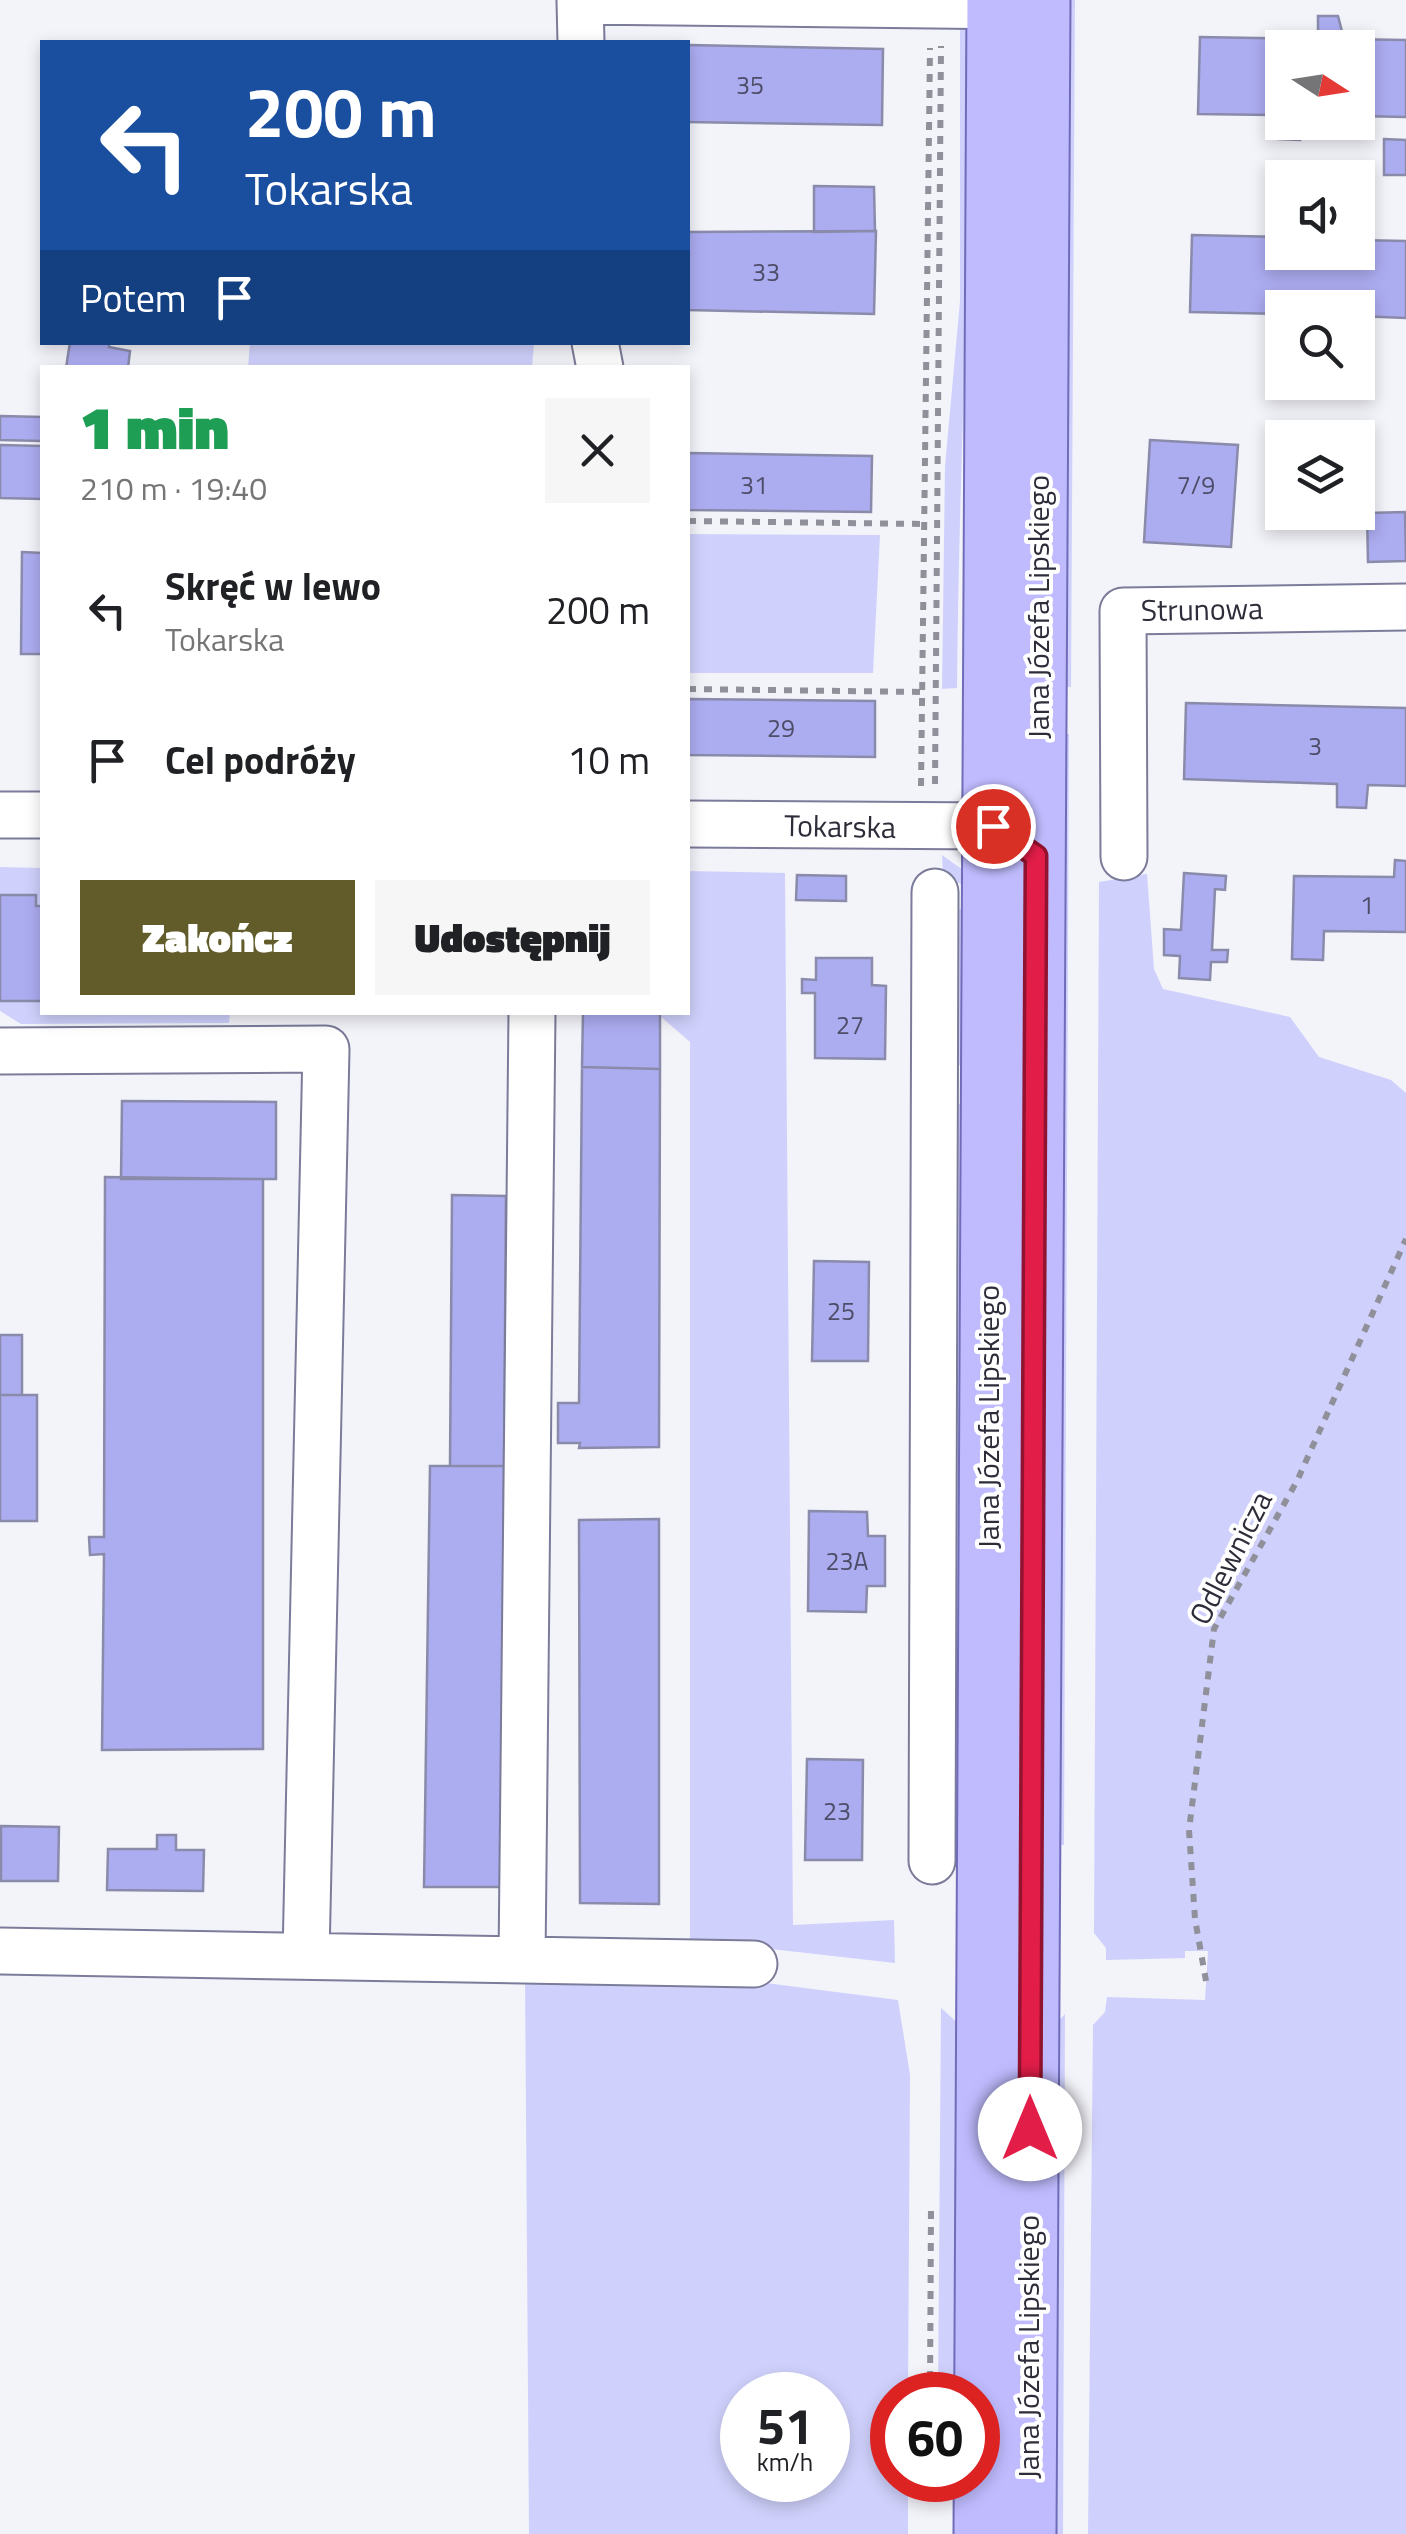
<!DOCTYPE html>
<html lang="pl">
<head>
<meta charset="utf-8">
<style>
  :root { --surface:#fff; --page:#f6f6f6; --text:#202124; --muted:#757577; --accent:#615c29 }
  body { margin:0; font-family:"Titillium Web",sans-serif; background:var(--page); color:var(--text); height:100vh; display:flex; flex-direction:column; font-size:38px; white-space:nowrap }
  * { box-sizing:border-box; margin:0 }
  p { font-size:32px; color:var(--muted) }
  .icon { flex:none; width:55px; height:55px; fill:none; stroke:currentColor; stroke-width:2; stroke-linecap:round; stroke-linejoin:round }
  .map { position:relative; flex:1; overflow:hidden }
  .side { position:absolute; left:40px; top:365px; width:650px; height:650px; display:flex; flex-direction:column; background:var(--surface); border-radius:0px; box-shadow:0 5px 15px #0003 }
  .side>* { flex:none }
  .hud { position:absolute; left:40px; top:40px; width:650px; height:305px; border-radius:0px; box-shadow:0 5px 15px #0003; background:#1a4fa0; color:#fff; overflow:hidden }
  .needle { width:65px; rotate:102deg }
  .controls { position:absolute; left:1265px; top:30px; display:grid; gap:20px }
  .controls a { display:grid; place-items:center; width:110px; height:110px; border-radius:0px; background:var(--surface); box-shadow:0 5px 15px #0003; font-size:50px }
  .speed { position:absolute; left:720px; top:2372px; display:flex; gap:20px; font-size:50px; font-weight:700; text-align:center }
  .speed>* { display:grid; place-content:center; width:130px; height:130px; border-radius:50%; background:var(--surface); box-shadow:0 5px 15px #0003; line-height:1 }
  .speed small { font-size:25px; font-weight:400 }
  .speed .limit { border:15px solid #d22; background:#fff; color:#111 }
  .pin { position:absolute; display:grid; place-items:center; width:85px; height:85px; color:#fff; margin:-42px; border:5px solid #fff; border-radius:50%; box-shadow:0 2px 10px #0007 }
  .me { position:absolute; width:110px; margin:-55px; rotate:0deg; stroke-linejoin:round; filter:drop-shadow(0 0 8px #0008) }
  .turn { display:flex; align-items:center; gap:35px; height:210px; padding:0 40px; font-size:45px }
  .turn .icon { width:130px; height:130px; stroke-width:2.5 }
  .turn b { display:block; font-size:70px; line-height:85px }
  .then { display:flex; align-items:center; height:95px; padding:0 40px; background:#0003; gap:20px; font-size:38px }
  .round { display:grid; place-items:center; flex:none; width:105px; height:105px; border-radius:0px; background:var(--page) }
  .headline { display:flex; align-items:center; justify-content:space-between; height:170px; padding:0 40px }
  h1 { font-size:60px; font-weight:800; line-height:75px; color:#1e9e55 }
  .cta { display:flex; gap:20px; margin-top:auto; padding:20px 40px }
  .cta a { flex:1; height:115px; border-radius:0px; background:var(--accent); color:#fff; font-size:40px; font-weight:800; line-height:115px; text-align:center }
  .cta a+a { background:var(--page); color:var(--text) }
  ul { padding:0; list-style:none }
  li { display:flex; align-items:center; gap:30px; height:150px; padding:0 40px }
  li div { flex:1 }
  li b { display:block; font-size:38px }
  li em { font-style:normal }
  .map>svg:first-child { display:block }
</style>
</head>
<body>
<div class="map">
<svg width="1406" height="2534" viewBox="0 0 1406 2534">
  <rect width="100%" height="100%" fill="#f3f3fa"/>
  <path fill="#cfd1fc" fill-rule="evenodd" d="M 1055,0 L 1075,0 L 1071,687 L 1052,687 Z
    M 960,24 L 974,29 C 970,249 959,468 957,688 L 942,689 L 945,466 L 960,301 Z
    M 250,342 L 534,343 L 532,367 L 578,367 L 248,368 Z
    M 688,534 L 880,535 L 873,673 L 688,673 Z
    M 1063,733 L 1069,734 L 1064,1845 L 1047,1845 Z
    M 942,855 L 963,870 L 970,881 L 963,1066 L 954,1064 L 954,912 L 966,906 L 965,886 L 943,875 Z
    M 0,867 L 42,868 L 42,1012 L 230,1013 L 229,1023 L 21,1024 L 0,1011 Z
    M 688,871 L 785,873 L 793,1925 L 894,1920 L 895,1963 L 690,1940 L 690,1042 L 660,1016 L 660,1013 L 688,1012 Z
    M 1147,874 L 1154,969 L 1163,989 L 1290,1017 L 1319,1057 L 1391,1080 L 1406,1093 L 1406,2534 L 1088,2534 L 1093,2025 L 1105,2012 L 1107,1997 L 1205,2000 L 1208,1951 L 1185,1951 L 1185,1958 L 1106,1960 L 1106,1948 L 1094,1933 L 1099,882 Z
    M 957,1104 L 967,1104 L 971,1844 L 946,1843 Z
    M 525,1977 L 735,1979 L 898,2000 L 910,2075 L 908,2395 L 892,2395 L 892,2480 L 908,2480 L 908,2534 L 529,2534 ZM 742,2395 L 828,2395 L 828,2480 L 742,2480 Z
    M 941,2008 L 959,2024 L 969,2395 L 938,2395 Z
    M 1065,2014 L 1063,2534 L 1043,2534 L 1054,2026 Z"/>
  <path fill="#acacf1" stroke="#8a8baa" stroke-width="2.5" d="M 1318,16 L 1338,16 L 1344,39 L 1406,40 L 1406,117 L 1358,116 L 1358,48 L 1282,48 L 1282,122 L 1300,122 L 1300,140 L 1279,139 L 1279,115 L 1198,114 L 1200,37 L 1318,39 Z
    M 688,45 L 883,49 L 882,125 L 688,122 Z
    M 1384,139 L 1406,140 L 1406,175 L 1384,175 Z
    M 814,186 L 874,187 L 875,231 L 814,232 Z
    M 876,231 L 874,314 L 688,310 L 688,232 Z
    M 1192,235 L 1282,237 L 1282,252 L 1358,252 L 1358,240 L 1406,241 L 1406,318 L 1358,316 L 1358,308 L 1282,308 L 1282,314 L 1190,312 Z
    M 70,342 L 109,342 L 109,347 L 130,351 L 128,368 L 66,368 Z
    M 0,416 L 42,417 L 42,441 L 0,440 Z
    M 1150,440 L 1238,445 L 1231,547 L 1144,542 Z
    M 0,445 L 42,446 L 42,499 L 0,498 Z
    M 688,453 L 872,456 L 871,512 L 688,510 Z
    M 1405,512 L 1406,561 L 1368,562 L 1367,513 Z
    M 22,552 L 42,553 L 42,654 L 21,654 Z
    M 688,699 L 875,701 L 875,757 L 688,755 Z
    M 1186,703 L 1406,708 L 1406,786 L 1368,785 L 1366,808 L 1337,807 L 1337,784 L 1184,779 Z
    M 1395,860 L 1406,861 L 1406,932 L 1324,931 L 1323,960 L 1292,959 L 1294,876 L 1394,877 Z
    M 1184,873 L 1226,876 L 1225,890 L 1215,889 L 1212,950 L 1228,950 L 1227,962 L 1211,962 L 1210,980 L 1179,978 L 1180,956 L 1164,955 L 1164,929 L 1181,930 Z
    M 797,875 L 846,876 L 846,901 L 796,900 Z
    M 0,895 L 36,895 L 36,906 L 42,906 L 42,1001 L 0,1001 Z
    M 816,958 L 872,958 L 872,985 L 886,986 L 885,1059 L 815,1058 L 815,993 L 802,993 L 802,979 L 816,980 Z
    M 583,1012 L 660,1012 L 660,1069 L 582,1067 Z
    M 582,1067 L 660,1069 L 659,1447 L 579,1448 L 580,1443 L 558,1443 L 558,1403 L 579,1403 Z
    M 122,1101 L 276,1102 L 276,1179 L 121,1179 Z
    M 105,1177 L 263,1179 L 263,1749 L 102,1750 L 104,1554 L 90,1555 L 89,1537 L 104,1537 Z
    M 452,1195 L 506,1196 L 504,1466 L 450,1466 Z
    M 814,1261 L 869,1262 L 868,1361 L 812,1361 Z
    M 0,1335 L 22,1335 L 22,1395 L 0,1395 Z
    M 0,1395 L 37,1395 L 37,1521 L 0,1521 Z
    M 430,1466 L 504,1466 L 501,1887 L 424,1887 Z
    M 809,1511 L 867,1512 L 868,1536 L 885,1536 L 885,1586 L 867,1586 L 866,1612 L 808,1611 Z
    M 659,1519 L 659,1904 L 580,1903 L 579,1520 Z
    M 807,1759 L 863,1760 L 862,1860 L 805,1860 Z
    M 1,1826 L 59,1827 L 58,1881 L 1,1881 Z
    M 157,1835 L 176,1835 L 176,1850 L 204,1850 L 203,1891 L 107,1890 L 108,1849 L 157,1849 Z"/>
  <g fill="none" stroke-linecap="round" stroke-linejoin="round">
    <defs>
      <path id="minor" d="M 581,42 L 580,1 L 1026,6
        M 595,342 L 600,368
        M 0,815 L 42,815
        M 688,824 L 993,826 L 1020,844
        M 1124,857 L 1123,611 L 1406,607
        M 0,1051 L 326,1049 L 306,1956
        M 932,1861 L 935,892
        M 0,1951 L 754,1964
        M 522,1960 L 532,1012"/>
      <path id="major" d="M 982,2534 L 995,0
        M 1028,2534 L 1042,0"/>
    </defs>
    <use href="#minor" stroke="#7b7b9a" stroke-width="49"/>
    <use href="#major" stroke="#706cb9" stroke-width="59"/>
    <path stroke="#90909a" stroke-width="6" stroke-dasharray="8 8" stroke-linecap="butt" d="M 688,521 L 925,524
      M 688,689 L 923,692
      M 935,784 L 941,46
      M 921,786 L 930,48
      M 1206,1981 L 1195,1919 L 1189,1830 L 1214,1629 L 1297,1481 L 1406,1239
      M 930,2395 L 931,2206"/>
    <use href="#minor" stroke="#fff" stroke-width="45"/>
    <use href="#major" stroke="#bfbbfe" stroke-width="55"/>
  </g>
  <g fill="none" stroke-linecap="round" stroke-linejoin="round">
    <defs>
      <path id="route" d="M 993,826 L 1036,856 L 1030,2129"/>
    </defs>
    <use href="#route" stroke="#92132f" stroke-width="25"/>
    <use href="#route" stroke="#e11d48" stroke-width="18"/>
  </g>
  <g text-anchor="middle" stroke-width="8" stroke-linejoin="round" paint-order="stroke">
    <g font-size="25" fill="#4d4d68">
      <text x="750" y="94">35</text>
      <text x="766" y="281">33</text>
      <text x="754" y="494">31</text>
      <text x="1196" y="494">7/9</text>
      <text x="781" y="737">29</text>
      <text x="1315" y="755">3</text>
      <text x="1367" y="914">1</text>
      <text x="850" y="1034">27</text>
      <text x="841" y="1320">25</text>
      <text x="847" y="1570">23A</text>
      <text x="837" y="1820">23</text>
    </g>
    <g font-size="30" fill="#2d2d3a" stroke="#fff">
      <text transform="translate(1039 607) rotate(-90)" y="10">Jana Józefa Lipskiego</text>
      <text transform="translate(1202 610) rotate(-1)" y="10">Strunowa</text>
      <text transform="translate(840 827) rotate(1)" y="10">Tokarska</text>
      <text transform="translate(989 1417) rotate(-90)" y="10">Jana Józefa Lipskiego</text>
      <text transform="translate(1231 1558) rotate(-63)" y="10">Odlewnicza</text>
      <text transform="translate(1029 2347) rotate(-90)" y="10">Jana Józefa Lipskiego</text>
    </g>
  </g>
</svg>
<div class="controls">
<a><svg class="needle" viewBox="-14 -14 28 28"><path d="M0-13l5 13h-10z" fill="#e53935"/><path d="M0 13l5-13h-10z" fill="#757577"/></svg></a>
<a><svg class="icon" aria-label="sound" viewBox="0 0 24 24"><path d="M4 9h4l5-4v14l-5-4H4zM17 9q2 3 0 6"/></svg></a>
<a><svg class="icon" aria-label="search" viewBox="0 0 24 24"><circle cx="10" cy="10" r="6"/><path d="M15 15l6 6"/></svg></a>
<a><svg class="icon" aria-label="layers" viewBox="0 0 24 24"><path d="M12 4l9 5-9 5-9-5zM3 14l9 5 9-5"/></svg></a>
</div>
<div class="speed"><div>51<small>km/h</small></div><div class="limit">60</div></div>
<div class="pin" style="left:993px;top:826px;background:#d93025"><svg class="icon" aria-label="arrive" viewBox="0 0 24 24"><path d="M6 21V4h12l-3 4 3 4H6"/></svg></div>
<svg class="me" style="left:1030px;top:2129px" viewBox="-20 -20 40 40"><circle r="19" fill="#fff"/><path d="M0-13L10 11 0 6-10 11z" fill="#e11d48"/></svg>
<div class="hud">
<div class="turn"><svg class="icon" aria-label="left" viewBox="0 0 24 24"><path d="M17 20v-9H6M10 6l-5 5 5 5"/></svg><div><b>200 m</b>Tokarska</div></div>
<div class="then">Potem<svg class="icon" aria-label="arrive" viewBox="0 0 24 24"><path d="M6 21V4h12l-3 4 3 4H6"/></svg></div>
</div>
<section class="side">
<div class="headline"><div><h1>1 min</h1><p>210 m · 19:40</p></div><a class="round"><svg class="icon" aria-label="close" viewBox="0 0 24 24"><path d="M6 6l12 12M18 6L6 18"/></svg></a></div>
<ul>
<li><svg class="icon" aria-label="left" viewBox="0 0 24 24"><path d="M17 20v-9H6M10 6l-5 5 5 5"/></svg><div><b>Skręć w lewo</b><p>Tokarska</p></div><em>200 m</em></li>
<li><svg class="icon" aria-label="arrive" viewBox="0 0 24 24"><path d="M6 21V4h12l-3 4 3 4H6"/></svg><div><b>Cel podróży</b></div><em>10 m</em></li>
</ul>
<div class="cta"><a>Zakończ</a><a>Udostępnij</a></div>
</section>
</div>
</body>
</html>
